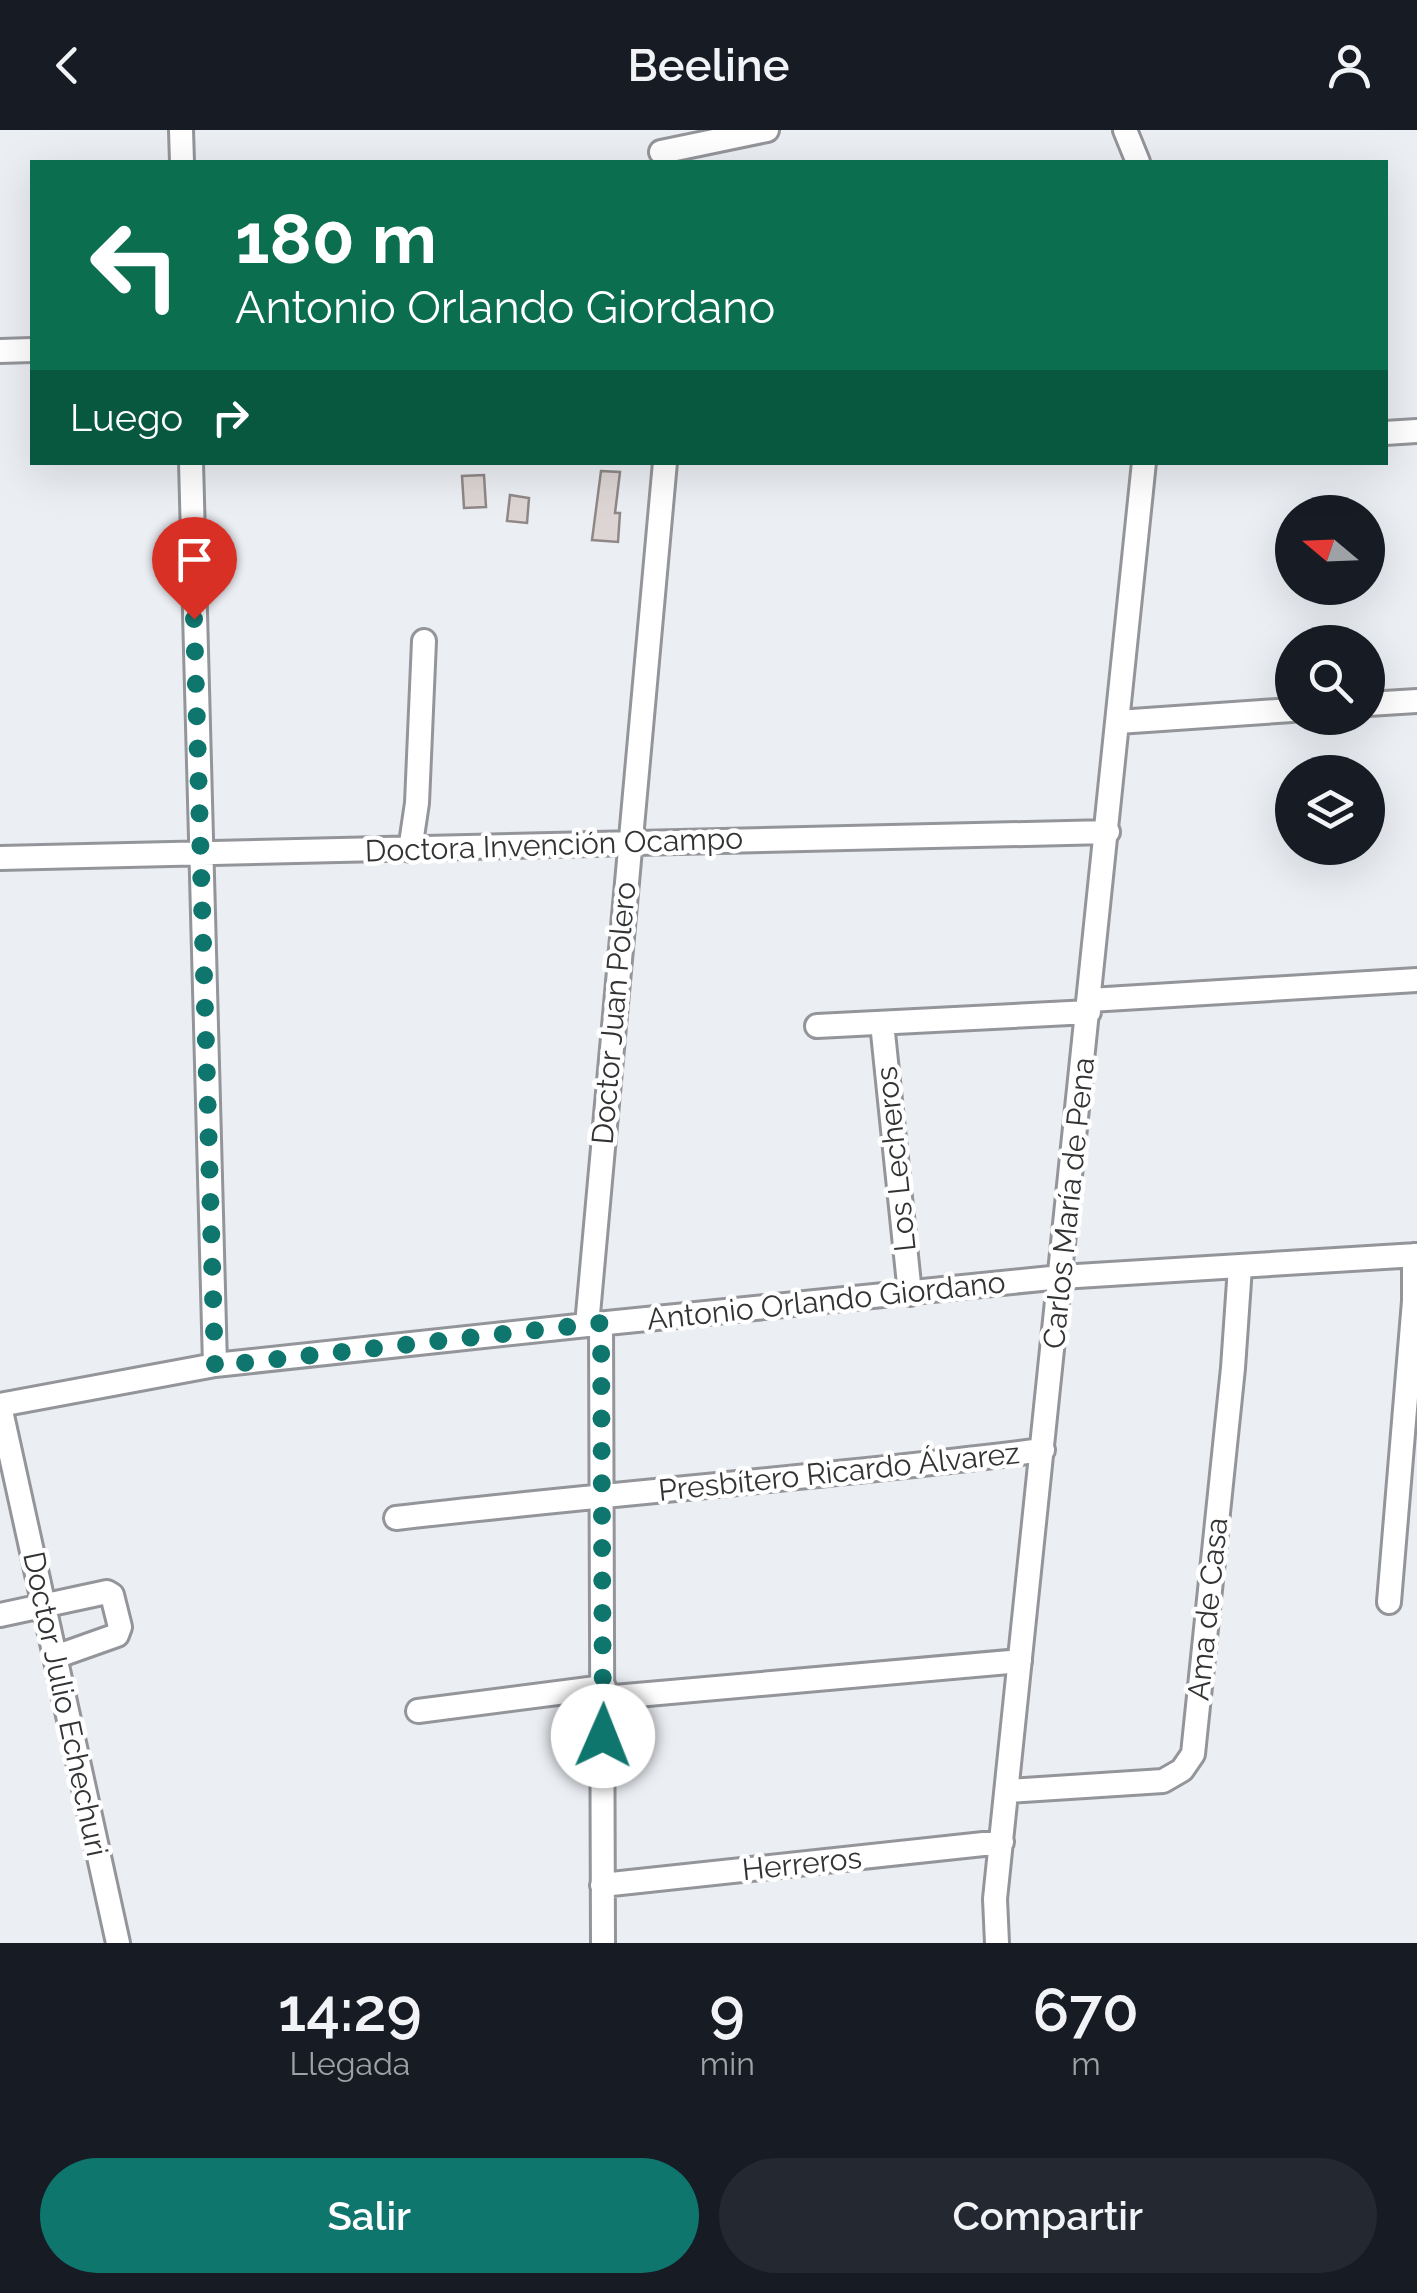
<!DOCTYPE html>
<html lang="es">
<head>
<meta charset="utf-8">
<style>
  :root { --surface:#171b24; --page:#242831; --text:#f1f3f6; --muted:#9ea1a6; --accent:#0f766e }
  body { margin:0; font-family:Raleway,sans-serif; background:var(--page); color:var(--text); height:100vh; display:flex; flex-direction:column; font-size:38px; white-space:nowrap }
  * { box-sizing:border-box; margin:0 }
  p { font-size:32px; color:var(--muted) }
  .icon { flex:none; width:55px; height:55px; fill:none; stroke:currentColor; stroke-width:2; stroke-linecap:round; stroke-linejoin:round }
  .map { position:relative; height:1813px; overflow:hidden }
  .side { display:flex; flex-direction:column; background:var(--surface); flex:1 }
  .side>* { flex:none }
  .hud { position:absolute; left:30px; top:30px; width:1358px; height:305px; border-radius:0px; box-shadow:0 10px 40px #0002; background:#0b6e4f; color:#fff; overflow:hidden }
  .needle { width:65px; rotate:289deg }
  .controls { position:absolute; left:1275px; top:365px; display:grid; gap:20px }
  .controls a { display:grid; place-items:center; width:110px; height:110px; border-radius:50%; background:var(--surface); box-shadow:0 10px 40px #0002; font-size:50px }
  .pin { position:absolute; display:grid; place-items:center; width:85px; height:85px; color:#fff; margin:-102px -42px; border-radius:50% 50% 50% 0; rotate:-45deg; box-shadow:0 0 10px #0007 }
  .pin .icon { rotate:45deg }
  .me { position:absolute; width:110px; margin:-55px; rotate:1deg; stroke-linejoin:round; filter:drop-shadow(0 0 8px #0008) }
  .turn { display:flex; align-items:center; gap:35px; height:210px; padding:0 40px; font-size:45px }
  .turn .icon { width:130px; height:130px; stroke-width:2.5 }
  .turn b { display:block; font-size:70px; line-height:85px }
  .then { display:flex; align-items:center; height:95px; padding:0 40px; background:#0003; gap:20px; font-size:38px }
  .eta { display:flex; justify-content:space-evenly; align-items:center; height:170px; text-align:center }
  .eta b { font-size:60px; font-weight:600; line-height:70px }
  .primary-button { display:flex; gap:20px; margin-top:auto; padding:20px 40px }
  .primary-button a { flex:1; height:115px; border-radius:60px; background:var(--accent); color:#fff; font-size:40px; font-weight:600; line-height:115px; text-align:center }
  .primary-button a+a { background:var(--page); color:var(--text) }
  header { display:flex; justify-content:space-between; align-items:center; height:130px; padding:0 40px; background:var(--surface); font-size:45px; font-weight:600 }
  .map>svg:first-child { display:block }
</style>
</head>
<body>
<header><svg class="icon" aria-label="back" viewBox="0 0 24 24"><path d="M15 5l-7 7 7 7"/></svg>Beeline<svg class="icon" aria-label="person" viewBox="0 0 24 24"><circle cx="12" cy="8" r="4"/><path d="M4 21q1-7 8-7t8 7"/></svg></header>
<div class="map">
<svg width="1417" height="1813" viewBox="0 0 1417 1813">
  <rect width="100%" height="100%" fill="#ebeef3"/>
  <path fill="#dcd5d4" stroke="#8f8887" stroke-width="2.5" d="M 601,341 L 620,342 L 615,383 L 620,383 L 618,412 L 592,410 Z
    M 484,345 L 486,377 L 464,378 L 462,346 Z
    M 510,365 L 529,368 L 527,393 L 507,391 Z"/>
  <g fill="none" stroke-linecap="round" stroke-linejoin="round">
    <defs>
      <path id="minor" d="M 181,0 L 182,32
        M 1125,0 L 1138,32
        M 661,22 L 767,0
        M 0,221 L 32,220
        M 1385,303 L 1417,301
        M 191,332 L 215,1235
        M 1368,574 L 1417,571
        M 1118,592 L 1292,580
        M 410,720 L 417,673 L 424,511
        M 0,728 L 1108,702
        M 1090,870 L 1417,850
        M 882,893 L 910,1164
        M 817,896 L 1089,882
        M 601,1193 L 603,1813
        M 587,1195 L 665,332
        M 0,1275 L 215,1235 L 587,1195 L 1061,1147 L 1417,1125
        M 0,1276 L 118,1813
        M 396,1388 C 612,1363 828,1347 1043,1320
        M 1389,1472 L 1414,1171 L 1414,1125
        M 0,1485 L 107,1462 L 112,1465 L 120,1497 L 117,1505 L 55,1527
        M 603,1568 L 1020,1531
        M 418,1581 L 604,1557
        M 1007,1661 L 1163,1651 L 1182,1640 L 1193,1624 L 1233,1238 L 1240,1137
        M 602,1755 L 1002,1712
        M 997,1813 L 995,1769 L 1144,332"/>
    </defs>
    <use href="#minor" stroke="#93959a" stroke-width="28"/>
    <use href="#minor" stroke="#fff" stroke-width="22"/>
  </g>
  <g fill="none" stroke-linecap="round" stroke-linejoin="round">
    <path stroke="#0f766e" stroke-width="18" stroke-dasharray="0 32.4" d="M 194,489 L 215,1236 L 601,1193 L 603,1606"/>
  </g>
  <g text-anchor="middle" stroke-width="9" stroke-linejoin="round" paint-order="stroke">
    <g font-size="30" fill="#323335" stroke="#fff">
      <text transform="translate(554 715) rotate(-2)" y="10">Doctora Invención Ocampo</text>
      <text transform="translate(614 883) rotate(-85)" y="10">Doctor Juan Polero</text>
      <text transform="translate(896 1029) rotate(-96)" y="10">Los Lecheros</text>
      <text transform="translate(1069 1073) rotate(-84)" y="10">Carlos María de Pena</text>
      <text transform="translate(826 1171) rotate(-6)" y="10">Antonio Orlando Giordano</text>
      <text transform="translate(839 1342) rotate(-6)" y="10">Presbítero Ricardo Álvarez</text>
      <text transform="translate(1208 1479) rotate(-84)" y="10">Ama de Casa</text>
      <text transform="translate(65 1574) rotate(78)" y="10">Doctor Julio Echechuri</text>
      <text transform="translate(802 1734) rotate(-6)" y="10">Herreros</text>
    </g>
  </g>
</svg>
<div class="controls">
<a><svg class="needle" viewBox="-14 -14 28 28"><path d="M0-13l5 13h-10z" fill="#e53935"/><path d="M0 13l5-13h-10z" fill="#9ea1a6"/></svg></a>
<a><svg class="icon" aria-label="search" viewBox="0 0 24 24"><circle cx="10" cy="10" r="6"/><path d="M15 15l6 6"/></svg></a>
<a><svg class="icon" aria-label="layers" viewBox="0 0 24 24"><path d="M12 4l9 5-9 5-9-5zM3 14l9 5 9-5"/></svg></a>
</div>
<div class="pin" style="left:194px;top:489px;background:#d93025"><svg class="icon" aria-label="arrive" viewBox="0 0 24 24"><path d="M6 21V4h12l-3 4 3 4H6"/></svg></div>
<svg class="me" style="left:603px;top:1606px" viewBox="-20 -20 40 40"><circle r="19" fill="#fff"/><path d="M0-13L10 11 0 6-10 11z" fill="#0f766e"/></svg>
<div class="hud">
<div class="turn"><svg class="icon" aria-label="left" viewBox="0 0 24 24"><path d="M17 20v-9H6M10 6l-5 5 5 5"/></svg><div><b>180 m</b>Antonio Orlando Giordano</div></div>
<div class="then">Luego<svg class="icon" aria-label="right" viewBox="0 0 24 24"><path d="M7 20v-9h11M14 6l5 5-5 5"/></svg></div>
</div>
</div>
<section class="side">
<div class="eta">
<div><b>14:29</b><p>Llegada</p></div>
<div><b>9</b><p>min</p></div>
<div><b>670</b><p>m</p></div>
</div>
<div class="primary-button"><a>Salir</a><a>Compartir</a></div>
</section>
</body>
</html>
